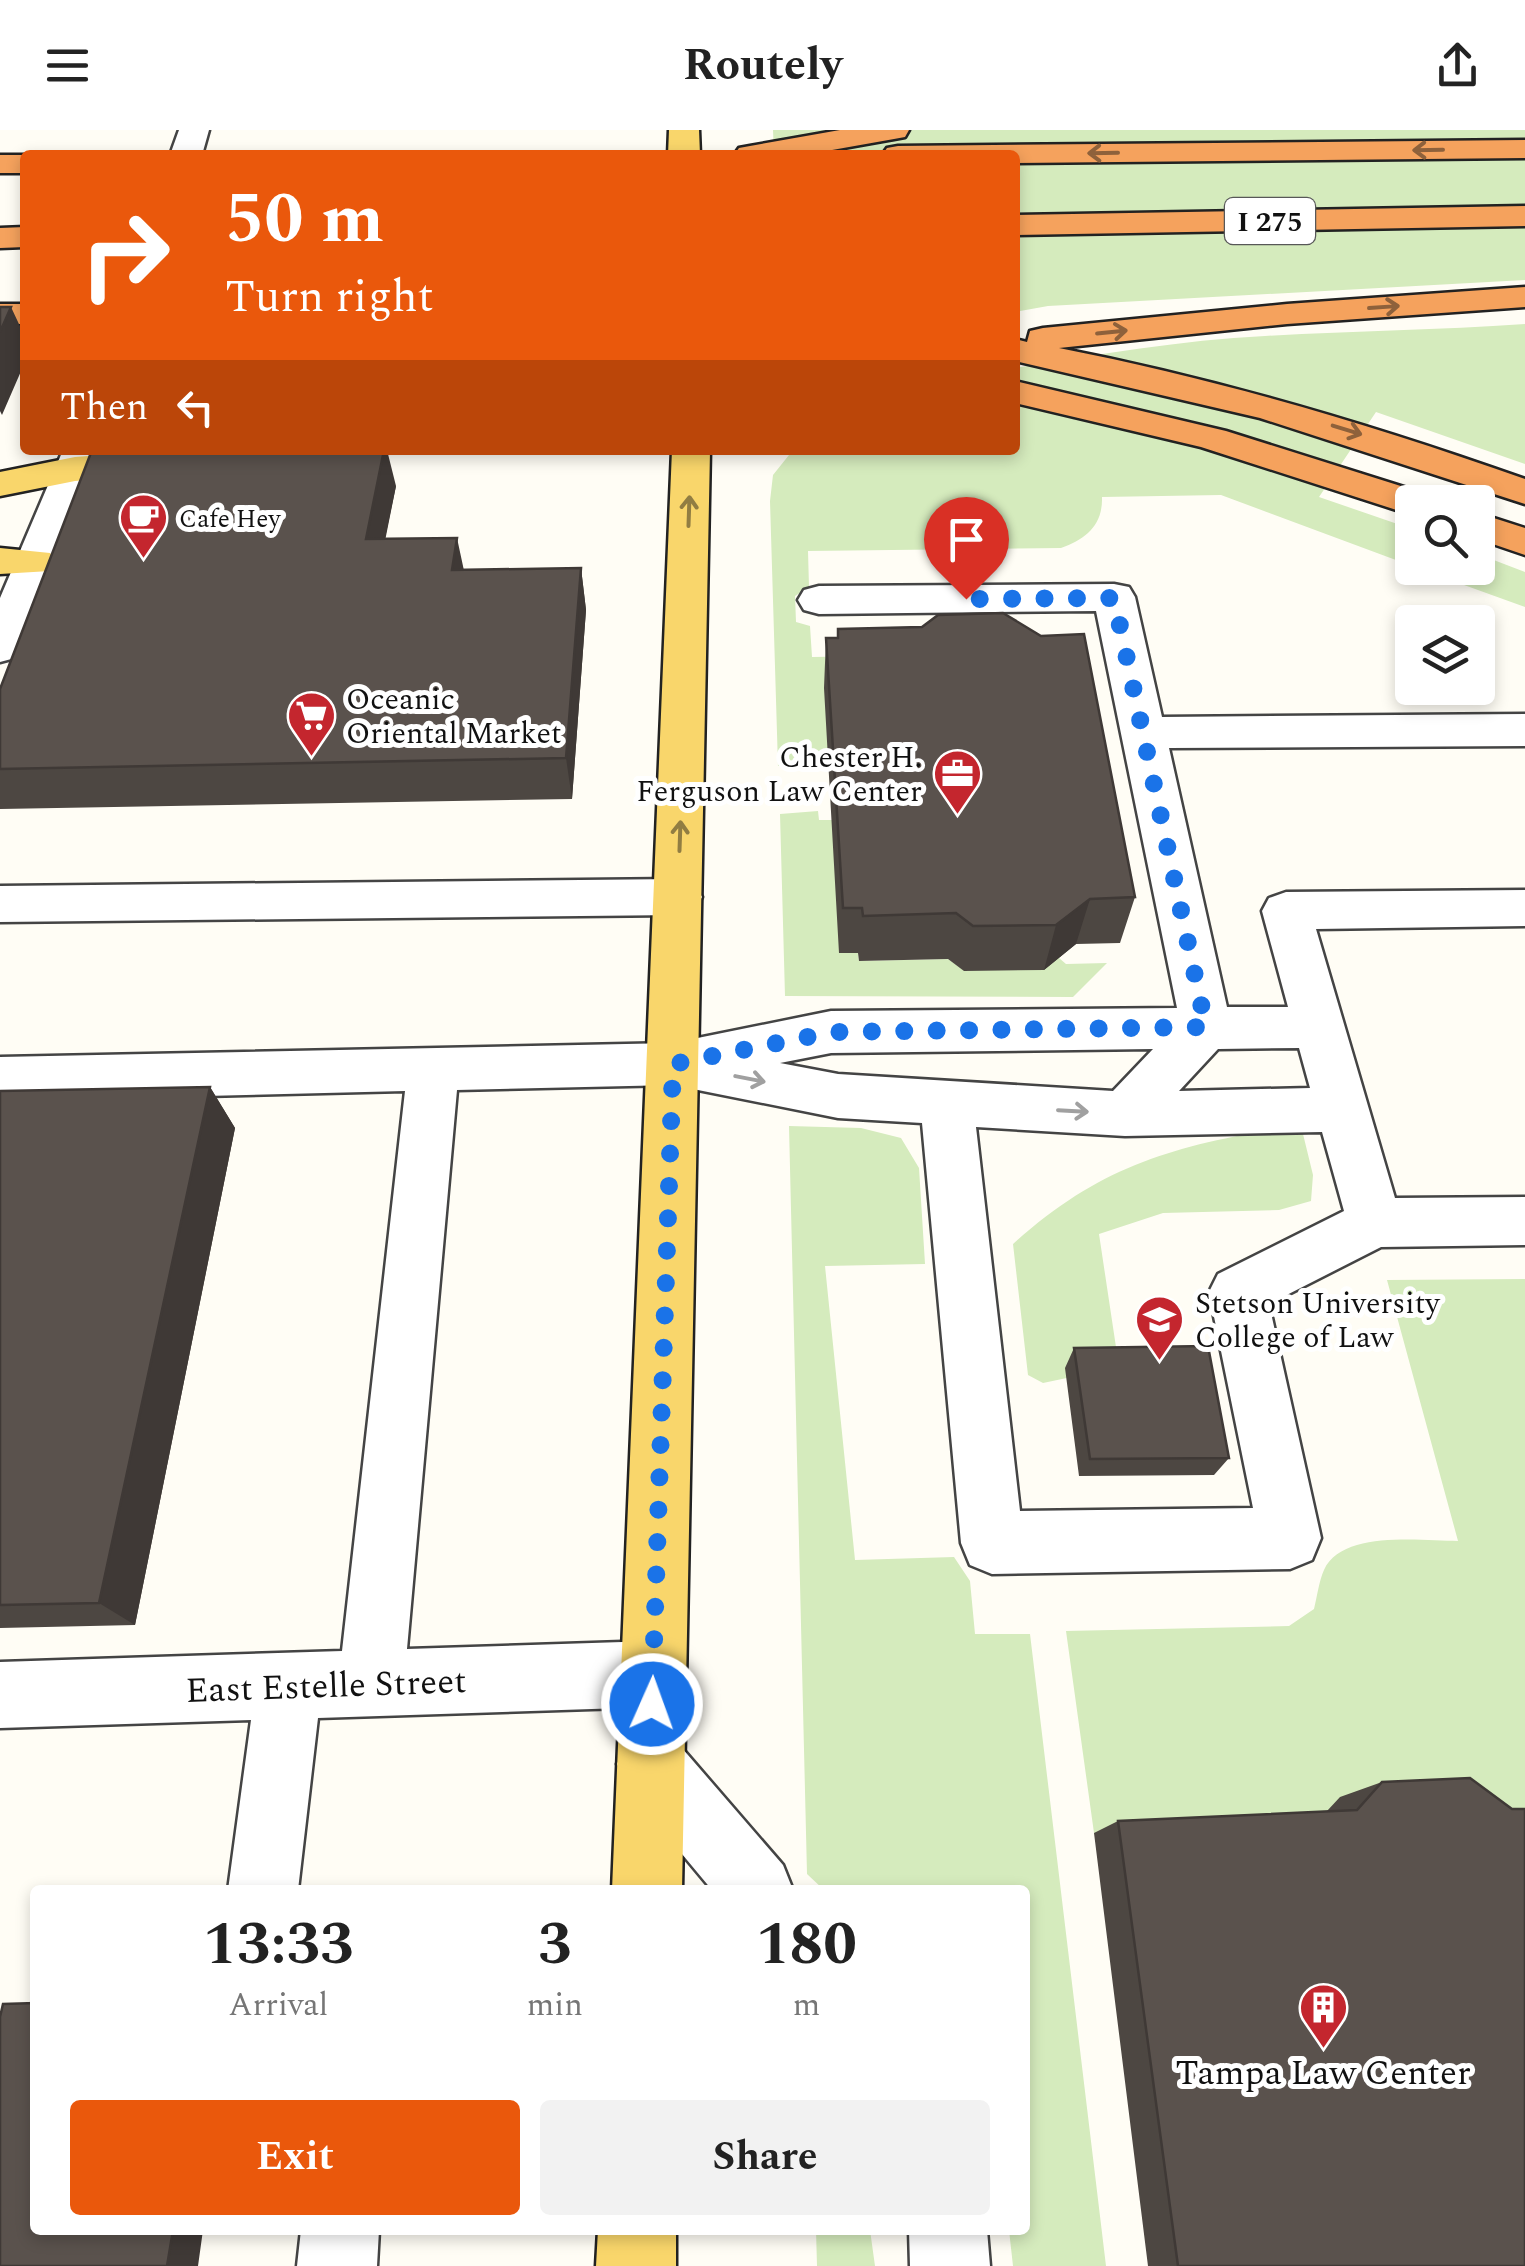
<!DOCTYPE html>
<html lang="en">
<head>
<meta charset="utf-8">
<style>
  :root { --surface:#fff; --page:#f2f2f2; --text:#222; --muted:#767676; --accent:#ea580c }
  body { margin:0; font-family:Spectral,serif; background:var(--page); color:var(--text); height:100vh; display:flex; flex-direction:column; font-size:38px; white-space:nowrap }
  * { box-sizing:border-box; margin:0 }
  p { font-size:32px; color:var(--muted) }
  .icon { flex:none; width:55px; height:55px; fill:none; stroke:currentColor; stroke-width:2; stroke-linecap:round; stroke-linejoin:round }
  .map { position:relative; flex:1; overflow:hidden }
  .drawer { position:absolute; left:30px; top:1755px; width:1000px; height:350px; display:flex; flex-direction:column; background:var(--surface); border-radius:10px; box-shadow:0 5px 15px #0003 }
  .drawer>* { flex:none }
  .banner { position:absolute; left:20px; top:20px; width:1000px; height:305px; border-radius:10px; box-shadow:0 5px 15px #0003; background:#ea580c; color:#fff; overflow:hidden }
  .controls { position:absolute; left:1395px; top:355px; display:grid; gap:20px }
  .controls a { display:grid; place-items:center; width:100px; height:100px; border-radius:10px; background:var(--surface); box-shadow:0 5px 15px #0003; font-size:50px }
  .pin { position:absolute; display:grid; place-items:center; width:85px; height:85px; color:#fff; margin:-102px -42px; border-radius:50% 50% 50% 0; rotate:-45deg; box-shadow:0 0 10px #0007 }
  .pin .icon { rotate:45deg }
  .me { position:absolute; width:110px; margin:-55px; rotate:2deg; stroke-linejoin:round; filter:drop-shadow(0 0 8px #0008) }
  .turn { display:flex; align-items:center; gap:35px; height:210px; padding:0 40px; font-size:45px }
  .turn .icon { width:130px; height:130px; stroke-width:2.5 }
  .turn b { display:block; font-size:70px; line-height:85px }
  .then { display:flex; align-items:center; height:95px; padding:0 40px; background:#0003; gap:20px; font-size:38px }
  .eta { display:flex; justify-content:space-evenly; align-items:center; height:170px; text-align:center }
  .eta b { font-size:60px; font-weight:700; line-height:70px }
  .action { display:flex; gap:20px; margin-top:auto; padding:20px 40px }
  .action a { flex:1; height:115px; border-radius:10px; background:var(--accent); color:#fff; font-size:40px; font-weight:700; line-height:115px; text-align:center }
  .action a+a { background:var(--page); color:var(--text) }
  header { display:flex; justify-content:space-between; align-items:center; height:130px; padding:0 40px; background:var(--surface); font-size:45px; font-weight:700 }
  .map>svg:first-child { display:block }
</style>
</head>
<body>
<header><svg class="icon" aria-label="menu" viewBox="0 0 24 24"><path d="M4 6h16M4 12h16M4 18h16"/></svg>Routely<svg class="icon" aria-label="share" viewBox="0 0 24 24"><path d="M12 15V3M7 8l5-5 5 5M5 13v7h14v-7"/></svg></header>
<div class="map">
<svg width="1525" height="2136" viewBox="0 0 1525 2136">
  <rect width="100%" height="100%" fill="#fffdf5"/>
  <path fill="#d5ebbd" d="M 773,0 L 1525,0 L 1525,150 L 1048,176 L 1015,182 L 1015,25 L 774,25 Z
    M 1525,194 L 1525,334 L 1376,282 L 1319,367 L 1412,399 L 1412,436 L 1221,365 L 1102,367 C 1103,395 1086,409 1061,418 L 808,421 L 809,457 L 795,466 L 796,492 L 810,496 L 812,527 L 1004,524 L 828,630 L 816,630 L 815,635 L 778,636 L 770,371 L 773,345 L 793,320 L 1015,320 L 1015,238 C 1098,225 1181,210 1265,206 C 1352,201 1438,200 1525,194 Z
    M 1478,424 L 1525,442 L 1525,477 L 1417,438 L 1478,438 Z
    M 818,681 L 819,690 L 832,690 L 840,823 L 858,823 L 859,831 L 948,829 L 965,841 L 1059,828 L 1066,834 L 1107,833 L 1073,867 L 785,866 L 780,684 Z
    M 789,996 L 861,998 L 901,1008 L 919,1038 L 925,1134 L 825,1136 L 855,1430 L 954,1427 L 970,1451 L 975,1504 L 1030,1504 L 1106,2136 L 1013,2136 L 1009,2100 L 1025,2100 L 1025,1760 L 824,1760 L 807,1744 Z
    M 1282,998 L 1303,1004 L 1313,1045 L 1311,1071 L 1279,1080 L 1163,1083 L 1099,1104 L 1119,1237 L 1043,1253 L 1028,1245 L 1013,1114 C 1098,1037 1171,1016 1282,998 Z
    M 1525,1149 L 1525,1691 L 1317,1693 L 1094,1703 L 1066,1501 L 1289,1496 L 1314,1479 C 1317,1467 1319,1451 1324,1440 C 1342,1400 1421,1411 1458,1411 L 1387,1150 Z
    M 816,2100 L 870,2100 L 875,2136 L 817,2136 Z"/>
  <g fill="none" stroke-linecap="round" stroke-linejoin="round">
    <defs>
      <path id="minor" d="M 179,0 L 209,0 L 202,25 L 170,25 Z
        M 63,320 L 101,320 L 21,518 L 15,528 L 0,532 L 0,468 Z
        M 1114,454 L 1129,457 L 1135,467 L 1162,587 L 1525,584 L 1525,616 L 1169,618 L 1227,877 L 1288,877 L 1262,781 L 1269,768 L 1286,762 L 1525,760 L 1525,796 L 1316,799 L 1395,1068 L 1525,1067 L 1525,1115 L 1381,1117 L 1269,1174 L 1321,1408 L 1312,1430 L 1290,1439 L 992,1444 L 970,1435 L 961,1413 L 922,993 L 838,988 L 673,955 L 457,960 L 407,1519 L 653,1511 L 676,1521 L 686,1544 L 676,1567 L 653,1577 L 318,1588 L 298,1760 L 228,1760 L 251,1590 L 0,1598 L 0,1532 L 342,1521 L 405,961 L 0,971 L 0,927 L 673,913 L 831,881 L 1177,878 L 1096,481 L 819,484 L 804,480 L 798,470 L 804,460 L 819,456 ZM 1299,918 L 1310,958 L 1179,961 L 1218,919 ZM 1153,919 L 1113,961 L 838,944 L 780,933 L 831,923 ZM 976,997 L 1125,1006 L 1322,1002 L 1344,1081 L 1218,1144 L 1209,1162 L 1253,1378 L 1020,1381 Z
        M 678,749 L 695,754 L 702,767 L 695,780 L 678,785 L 0,792 L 0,756 Z
        M 651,1600 L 675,1610 L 783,1735 L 793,1760 L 712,1760 L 627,1658 L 617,1634 L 627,1610 Z
        M 301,2100 L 379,2100 L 377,2136 L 297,2136 Z
        M 909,2100 L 987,2100 L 990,2136 L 910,2136 Z"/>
      <path id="major" d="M 669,0 L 699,0 L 700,25 L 668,25 Z
        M 168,320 L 332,320 L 326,328 L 313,331 L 75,351 L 0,366 L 0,342 L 75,327 Z
        M 672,320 L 710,320 L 682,1760 L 612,1760 Z
        M 0,418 L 50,423 L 56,432 L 50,441 L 0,444 Z
        M 598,2100 L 676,2100 L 676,2136 L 596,2136 Z"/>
      <path id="highway" d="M 840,0 L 909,0 L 905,7 L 894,9 L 804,25 L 734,25 L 739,18 L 750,16 Z
        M 1525,10 L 1525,28 L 1015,33 L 1015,25 L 882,25 L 887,18 L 898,16 Z
        M 0,25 L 27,25 L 25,43 L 0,43 Z
        M 1525,76 L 1525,96 L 1015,105 L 1015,85 Z
        M 25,97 L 25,117 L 0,118 L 0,98 Z
        M 1525,157 L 1525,177 L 1287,194 L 1059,218 C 1218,249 1373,295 1525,349 L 1525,374 L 1260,288 L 1015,231 L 1015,209 L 1027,212 L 1030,201 L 1043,198 L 1287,174 Z
        M 0,174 L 25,174 L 25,194 L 0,194 Z
        M 1015,251 L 1226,301 L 1426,364 L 1431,372 L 1412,372 L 1412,385 L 1201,317 L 1015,273 Z
        M 1478,383 L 1525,398 L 1525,425 L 1478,409 Z"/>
    </defs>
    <use href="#minor" stroke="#444" stroke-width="5"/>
    <use href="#major" stroke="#222" stroke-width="5"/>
    <use href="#highway" stroke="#222" stroke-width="5"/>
    <use href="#minor" fill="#fff" fill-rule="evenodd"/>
    <use href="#major" fill="#f9d66b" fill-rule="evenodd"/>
    <use href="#highway" fill="#f5a25d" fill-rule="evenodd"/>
  </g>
  <path fill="#4d4742" d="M 396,356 L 385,408 L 463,440 L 581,438 L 586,480 L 572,669 L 0,679 L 0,559 Z
    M 838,499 L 1135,767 L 1120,813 L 1076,814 L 1044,840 L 964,841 L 948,829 L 859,831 L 858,823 L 839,823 L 824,558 L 826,508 L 837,508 Z
    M 210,957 L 235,998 L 135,1495 L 0,1498 L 0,961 Z
    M 1074,1218 L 1229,1328 L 1214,1345 L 1079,1346 L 1065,1238 Z
    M 1382,1652 L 1512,1679 L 1525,2136 L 1148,2136 L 1094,1703 L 1118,1691 L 1327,1681 L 1340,1667 Z"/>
  <path fill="#3f3936" d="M 11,177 L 25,207 L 25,232 L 2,285 L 0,281 L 0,202 Z
    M 384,320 L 387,320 L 396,356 L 377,451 L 366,409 Z
    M 457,408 L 466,450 L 452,440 Z
    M 581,438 L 586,480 L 572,669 L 566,628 Z
    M 1090,769 L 1076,814 L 1044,840 L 1056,795 Z
    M 210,957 L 235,998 L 135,1495 L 99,1473 Z
    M 173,2100 L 203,2100 L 198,2136 L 167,2136 Z"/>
  <path fill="#5a524d" stroke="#3f3936" stroke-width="2.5" d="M 0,177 L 11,177 L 0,202 Z
    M 92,320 L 384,320 L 366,409 L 457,408 L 452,440 L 581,438 L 566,628 L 0,639 L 0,559 Z
    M 1003,483 L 1041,506 L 1084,504 L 1135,767 L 1090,769 L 1056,795 L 973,796 L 956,783 L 863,786 L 862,778 L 843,778 L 826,508 L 838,508 L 838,499 L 922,497 L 938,485 Z
    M 210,957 L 99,1473 L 0,1475 L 0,961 Z
    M 1208,1216 L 1229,1328 L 1090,1329 L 1074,1218 Z
    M 1470,1648 L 1512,1679 L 1525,1679 L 1525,2136 L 1178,2136 L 1118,1691 L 1357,1680 L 1382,1652 Z
    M 35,1873 L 35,2100 L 173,2100 L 167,2136 L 0,2136 L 0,1887 L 3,1874 Z"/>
  <defs><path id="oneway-shaft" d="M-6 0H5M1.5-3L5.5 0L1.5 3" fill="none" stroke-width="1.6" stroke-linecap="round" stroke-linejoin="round" transform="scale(2.5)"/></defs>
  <g stroke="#8e613b">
    <use href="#oneway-shaft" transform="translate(1428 20) rotate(179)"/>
    <use href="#oneway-shaft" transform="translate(1103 23) rotate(179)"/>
    <use href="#oneway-shaft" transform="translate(1384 177) rotate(-4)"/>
    <use href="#oneway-shaft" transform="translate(1112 202) rotate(-6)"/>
    <use href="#oneway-shaft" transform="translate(1347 300) rotate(17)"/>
  </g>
  <g stroke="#917d42">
    <use href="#oneway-shaft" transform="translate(689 381) rotate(-88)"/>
    <use href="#oneway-shaft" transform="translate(680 706) rotate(-88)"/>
  </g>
  <g stroke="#a0a0a0">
    <use href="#oneway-shaft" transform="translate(750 949) rotate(11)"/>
    <use href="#oneway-shaft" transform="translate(1073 981) rotate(3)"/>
  </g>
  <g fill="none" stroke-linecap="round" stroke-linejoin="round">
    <path stroke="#1a73e8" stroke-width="18" stroke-dasharray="0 32.4" d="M 652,1574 L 673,934 L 832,902 L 1206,897 L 1114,468 L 966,469"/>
  </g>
  <defs>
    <symbol id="cafe-pin" viewBox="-11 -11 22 30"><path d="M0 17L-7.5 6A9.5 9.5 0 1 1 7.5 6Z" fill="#c4262e" stroke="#fff"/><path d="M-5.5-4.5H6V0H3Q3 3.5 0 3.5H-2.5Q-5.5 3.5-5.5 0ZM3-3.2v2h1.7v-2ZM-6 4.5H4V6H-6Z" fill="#fff"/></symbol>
    <symbol id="supermarket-pin" viewBox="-11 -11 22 30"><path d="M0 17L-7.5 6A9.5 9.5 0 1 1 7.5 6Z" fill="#c4262e" stroke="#fff"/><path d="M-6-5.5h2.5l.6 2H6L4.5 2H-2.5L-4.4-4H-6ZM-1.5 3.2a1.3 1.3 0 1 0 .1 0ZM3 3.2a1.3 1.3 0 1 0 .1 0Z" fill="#fff"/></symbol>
    <symbol id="office-pin" viewBox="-11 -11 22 30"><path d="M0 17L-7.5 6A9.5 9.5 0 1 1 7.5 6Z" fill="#c4262e" stroke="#fff"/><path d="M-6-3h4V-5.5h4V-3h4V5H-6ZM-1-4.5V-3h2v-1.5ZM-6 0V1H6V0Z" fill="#fff"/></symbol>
    <symbol id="university-pin" viewBox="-11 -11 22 30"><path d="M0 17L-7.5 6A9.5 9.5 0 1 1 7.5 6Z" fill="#c4262e" stroke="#fff"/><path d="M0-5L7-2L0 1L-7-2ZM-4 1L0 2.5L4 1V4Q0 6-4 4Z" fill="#fff"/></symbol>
    <symbol id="building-pin" viewBox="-11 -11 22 30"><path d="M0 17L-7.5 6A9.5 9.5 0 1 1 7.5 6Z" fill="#c4262e" stroke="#fff"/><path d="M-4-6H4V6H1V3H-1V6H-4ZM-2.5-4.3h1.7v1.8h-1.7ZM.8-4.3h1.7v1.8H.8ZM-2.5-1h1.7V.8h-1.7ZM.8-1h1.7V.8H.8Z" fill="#fff"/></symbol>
  </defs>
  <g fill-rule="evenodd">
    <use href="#cafe-pin" x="116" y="360" width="55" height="75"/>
    <use href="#supermarket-pin" x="284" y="558" width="55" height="75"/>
    <use href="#office-pin" x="930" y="616" width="55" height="75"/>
    <use href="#university-pin" x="1132" y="1162" width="55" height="75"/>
    <use href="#building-pin" x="1296" y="1850" width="55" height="75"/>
  </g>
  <g text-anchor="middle" stroke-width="10" stroke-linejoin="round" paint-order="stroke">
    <g font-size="25" fill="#111" stroke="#fff" text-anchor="start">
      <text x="179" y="397">Cafe Hey</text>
    </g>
    <rect fill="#fff" stroke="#585858" stroke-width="2.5" x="1225" y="68" width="90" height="46" rx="8"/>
    <g font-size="28" font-weight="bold" fill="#111">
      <text x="1270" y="101">I 275</text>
    </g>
    <g font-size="30" fill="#111" stroke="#fff" text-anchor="start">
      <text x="346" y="579">Oceanic<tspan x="346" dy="34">Oriental Market</tspan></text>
      <text x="922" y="637" text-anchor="end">Chester H.<tspan x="922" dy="34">Ferguson Law Center</tspan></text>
      <text x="1195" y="1183">Stetson University<tspan x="1195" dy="34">College of Law</tspan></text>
    </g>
    <g font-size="35" fill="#111" stroke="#fff">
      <text transform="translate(326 1555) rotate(-2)" y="12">East Estelle Street</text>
    </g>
    <g font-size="35" fill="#111" stroke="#fff">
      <text x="1323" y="1954">Tampa Law Center</text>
    </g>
  </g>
</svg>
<div class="controls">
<a><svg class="icon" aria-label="search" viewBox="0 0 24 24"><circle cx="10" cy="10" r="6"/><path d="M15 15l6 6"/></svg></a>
<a><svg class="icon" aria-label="layers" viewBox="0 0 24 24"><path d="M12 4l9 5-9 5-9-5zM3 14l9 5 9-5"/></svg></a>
</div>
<div class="pin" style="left:966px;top:469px;background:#d93025"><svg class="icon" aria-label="arrive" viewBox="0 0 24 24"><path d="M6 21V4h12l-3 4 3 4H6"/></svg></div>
<svg class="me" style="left:652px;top:1574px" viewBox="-20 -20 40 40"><circle r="17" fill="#1a73e8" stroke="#fff" stroke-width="3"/><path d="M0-11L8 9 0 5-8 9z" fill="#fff"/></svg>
<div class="banner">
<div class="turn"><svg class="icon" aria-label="right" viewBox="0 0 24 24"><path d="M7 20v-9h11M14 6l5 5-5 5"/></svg><div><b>50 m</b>Turn right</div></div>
<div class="then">Then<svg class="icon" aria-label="left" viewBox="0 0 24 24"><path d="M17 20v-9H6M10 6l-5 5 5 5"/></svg></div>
</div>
<section class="drawer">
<div class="eta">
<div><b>13:33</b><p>Arrival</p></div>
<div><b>3</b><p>min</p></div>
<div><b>180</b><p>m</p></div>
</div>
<div class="action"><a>Exit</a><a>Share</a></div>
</section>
</div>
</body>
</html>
